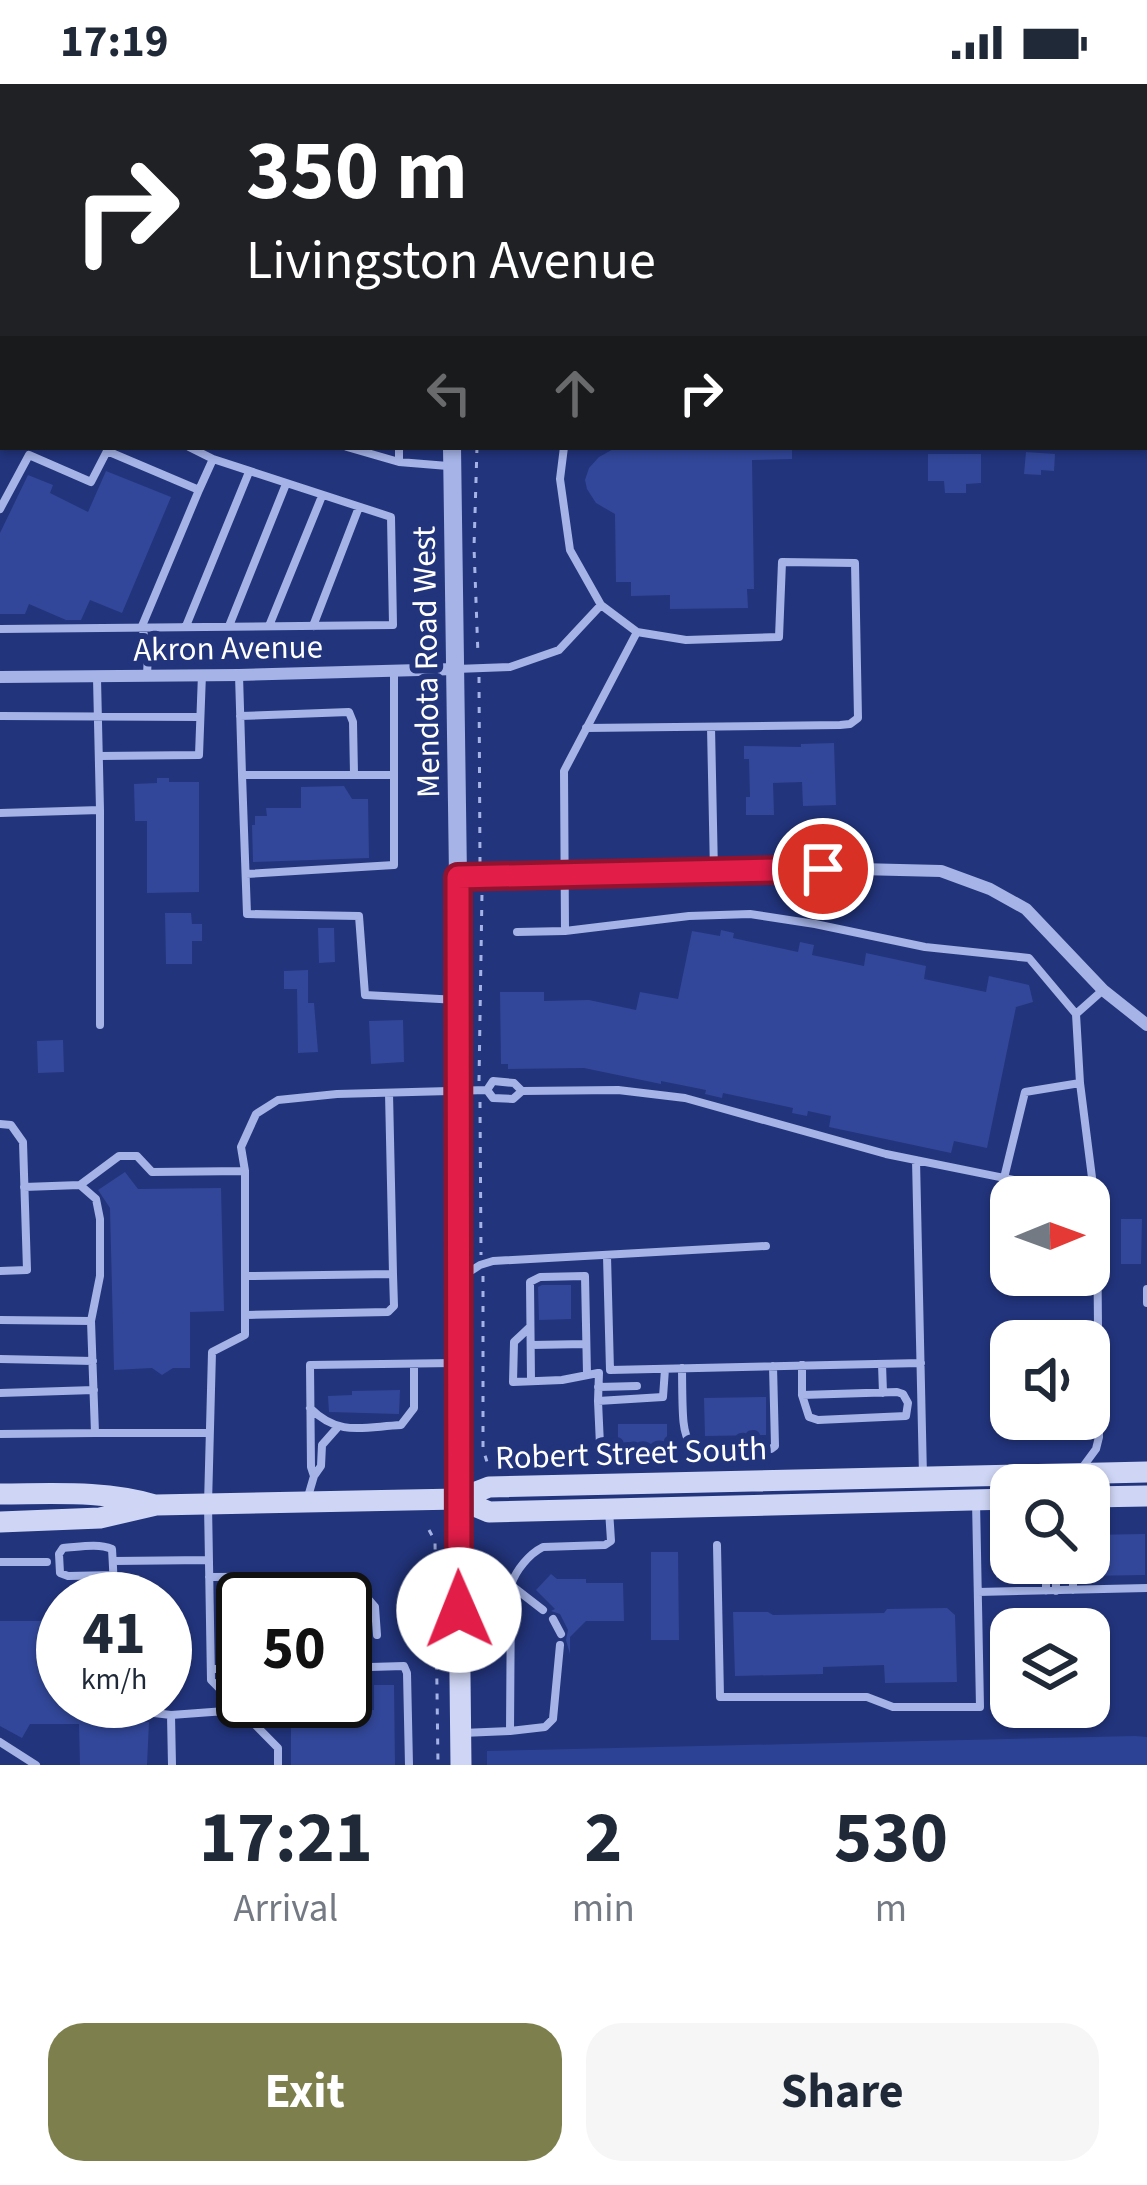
<!DOCTYPE html>
<html lang="en">
<head>
<meta charset="utf-8">
<style>
  :root { --surface:#fff; --page:#f6f6f7; --text:#1f2937; --muted:#747a83; --accent:#7d804d }
  body { margin:0; font-family:"Source Sans 3",sans-serif; background:var(--page); color:var(--text); height:100vh; display:flex; flex-direction:column; font-size:45px; white-space:nowrap }
  * { box-sizing:border-box; margin:0 }
  p { font-size:39px; color:var(--muted) }
  .icon { flex:none; width:66px; height:66px; fill:none; stroke:currentColor; stroke-width:2; stroke-linecap:round; stroke-linejoin:round }
  .map { position:relative; height:1681px; overflow:hidden }
  .panel { display:flex; flex-direction:column; background:var(--surface); flex:1 }
  .panel>* { flex:none }
  .guide { position:absolute; left:0px; top:0px; width:1149px; height:366px; box-shadow:0 3px 9px #0004; background:#202124; color:#fff; overflow:hidden }
  .needle { width:78px; rotate:89deg }
  .tools { position:absolute; left:990px; top:1092px; display:grid; gap:24px }
  .tools a { display:grid; place-items:center; width:120px; height:120px; border-radius:24px; background:var(--surface); box-shadow:0 3px 9px #0004; font-size:60px }
  .speed { position:absolute; left:36px; top:1488px; display:flex; gap:24px; font-size:60px; font-weight:700; text-align:center }
  .speed>* { display:grid; place-content:center; width:156px; height:156px; border-radius:50%; background:var(--surface); box-shadow:0 3px 9px #0004; line-height:1 }
  .speed small { font-size:30px; font-weight:400 }
  .speed .limit { border:6px solid #111; border-radius:18px; background:#fff; color:#111 }
  .pin { position:absolute; display:grid; place-items:center; width:102px; height:102px; color:#fff; margin:-51px; border:6px solid #fff; border-radius:50%; box-shadow:0 3px 12px #0007 }
  .me { position:absolute; width:132px; margin:-66px; rotate:359deg; stroke-linejoin:round; filter:drop-shadow(0 0 9px #0008) }
  .turn { display:flex; align-items:center; gap:42px; height:252px; padding:0 48px; font-size:54px }
  .turn .icon { width:156px; height:156px; stroke-width:2.5 }
  .turn b { display:block; font-size:84px; line-height:102px }
  .lanes { display:flex; align-items:center; height:114px; padding:0 48px; background:#0003; justify-content:center; gap:60px; direction:ltr }
  .lanes .off { opacity:.35 }
  .eta { display:flex; justify-content:space-evenly; align-items:center; height:204px; text-align:center }
  .eta b { font-size:72px; font-weight:700; line-height:84px }
  .cta { display:flex; gap:24px; margin-top:auto; padding:24px 48px }
  .cta a { flex:1; height:138px; border-radius:36px; background:var(--accent); color:#fff; font-size:48px; font-weight:700; line-height:138px; text-align:center }
  .cta a+a { background:var(--page); color:var(--text) }
  .status { display:flex; justify-content:space-between; align-items:center; height:84px; padding:0 60px; background:var(--surface); direction:ltr }
  .status svg { height:33px; fill:currentColor }
  .map>svg:first-child { display:block }
</style>
</head>
<body>
<div class="status"><b>17:19</b><svg viewBox="0 0 49 12"><path d="M0 12V9h3v3zM5 12V6h3v6zM10 12V3h3v9zM15 12V0h3v12zM26 1h20v11H26zM47 4h2v5h-2z"/></svg></div>
<div class="map">
<svg width="1147" height="1681" viewBox="0 0 1147 1681">
  <rect width="100%" height="100%" fill="#22347c"/>
  <path fill="#2c4294" d="M 1135,1652 L 1147,1653 L 1147,1681 L 487,1681 L 487,1667 Z"/>
  <path fill="#324799" d="M 617,363 L 792,363 L 792,375 L 752,376 L 754,505 L 747,505 L 748,524 L 670,525 L 670,511 L 631,512 L 631,498 L 616,498 L 615,430 L 596,419 L 587,405 L 585,396 L 589,384 L 599,373 Z
    M 1026,368 L 1055,370 L 1054,387 L 1041,386 L 1041,391 L 1024,390 Z
    M 928,370 L 981,370 L 981,399 L 966,400 L 966,409 L 945,409 L 944,397 L 928,397 Z
    M 106,387 L 171,413 L 122,529 L 90,516 L 81,536 L 66,536 L 29,520 L 25,530 L 0,530 L 0,449 L 28,391 L 53,401 L 50,409 L 88,428 Z
    M 834,659 L 836,721 L 803,722 L 802,698 L 773,699 L 774,731 L 746,731 L 746,713 L 750,713 L 749,675 L 744,675 L 744,662 L 801,663 L 801,660 Z
    M 157,694 L 169,694 L 169,698 L 199,698 L 199,808 L 147,809 L 147,737 L 135,737 L 134,700 L 157,699 Z
    M 344,702 L 352,715 L 368,715 L 369,774 L 253,778 L 252,741 L 255,741 L 255,732 L 267,732 L 266,724 L 301,724 L 301,703 Z
    M 165,829 L 191,829 L 192,840 L 202,840 L 202,857 L 192,857 L 192,880 L 166,880 Z
    M 318,844 L 334,844 L 335,878 L 319,879 Z
    M 721,846 L 734,849 L 733,854 L 798,868 L 800,858 L 814,861 L 812,871 L 864,882 L 866,869 L 926,882 L 924,895 L 986,908 L 989,892 L 1029,901 L 1033,918 L 1016,923 L 987,1064 L 954,1057 L 951,1069 L 829,1043 L 831,1032 L 808,1027 L 807,1032 L 792,1029 L 793,1024 L 723,1009 L 722,1014 L 705,1010 L 706,1006 L 661,997 L 661,1000 L 584,984 L 508,985 L 508,980 L 501,980 L 500,908 L 544,908 L 544,917 L 589,916 L 636,926 L 640,908 L 678,915 L 692,847 L 720,852 Z
    M 308,886 L 308,919 L 314,919 L 318,968 L 298,969 L 297,905 L 284,905 L 284,887 Z
    M 403,936 L 404,978 L 371,980 L 369,937 Z
    M 63,956 L 64,988 L 38,989 L 37,957 Z
    M 125,1088 L 138,1105 L 221,1104 L 224,1227 L 190,1228 L 190,1284 L 173,1284 L 162,1291 L 152,1284 L 114,1286 L 110,1124 L 98,1106 Z
    M 1121,1135 L 1142,1135 L 1141,1180 L 1121,1180 Z
    M 542,1201 L 571,1201 L 571,1235 L 539,1236 L 538,1203 Z
    M 400,1306 L 399,1330 L 329,1328 L 328,1312 L 352,1311 L 352,1307 Z
    M 766,1313 L 766,1351 L 705,1352 L 704,1314 Z
    M 618,1340 L 667,1340 L 667,1365 L 618,1366 Z
    M 995,1447 L 1011,1447 L 1011,1479 L 1038,1479 L 1038,1494 L 996,1494 Z
    M 1145,1450 L 1145,1491 L 1083,1492 L 1083,1479 L 1089,1479 L 1089,1451 Z
    M 651,1468 L 678,1468 L 679,1556 L 651,1556 Z
    M 551,1490 L 557,1495 L 586,1495 L 586,1499 L 623,1499 L 624,1537 L 586,1537 L 570,1553 L 570,1570 L 566,1556 L 568,1546 L 560,1530 L 551,1527 L 555,1525 L 536,1506 Z
    M 947,1524 L 955,1531 L 957,1598 L 885,1599 L 884,1581 L 823,1583 L 823,1590 L 735,1592 L 733,1528 L 768,1528 L 773,1531 L 884,1529 L 887,1525 Z
    M 345,1528 L 355,1528 L 356,1561 L 345,1573 Z
    M 0,1537 L 63,1537 L 63,1617 L 103,1617 L 103,1639 L 149,1638 L 147,1681 L 80,1681 L 79,1640 L 30,1640 L 22,1654 L 0,1642 Z
    M 374,1601 L 394,1601 L 395,1681 L 291,1681 L 291,1627 L 374,1626 Z"/>
  <g fill="none" stroke-linecap="round" stroke-linejoin="round">
    <path stroke="#a5b3e6" stroke-width="3" stroke-dasharray="6 9" stroke-linecap="butt" d="M 459,0 L 460,3
      M 477,363 L 474,463 L 478,571
      M 479,593 L 480,781
      M 479,997 L 482,808
      M 480,1018 L 481,1171
      M 483,1192 L 483,1365 L 488,1381
      M 429,1446 L 435,1457 L 438,1681"/>
    <path stroke="#a5b3e6" stroke-width="8" d="M 511,0 L 511,3
      M 676,0 L 676,3
      M 988,3 L 992,0
      M 1146,29 L 1147,29
      M 0,285 L 3,281
      M 0,358 L 3,352
      M 189,363 L 213,375
      M 347,363 L 399,378
      M 399,363 L 399,378 L 448,382
      M 0,425 L 29,371 L 91,398 L 107,367 L 199,406 L 142,542 L 148,570 L 147,591
      M 601,521 L 637,548 L 564,687 L 565,847 L 689,832 L 750,830 L 815,840 L 925,863 L 1029,874 L 1076,930
      M 186,542 L 249,388
      M 229,542 L 286,400
      M 269,542 L 322,412
      M 313,542 L 359,423
      M 0,545 L 393,541 L 391,433 L 213,375 L 199,406
      M 456,585 L 510,583 L 559,566 L 601,521 L 570,466 L 560,395 L 564,363
      M 239,591 L 242,691 L 394,691 L 394,588
      M 0,632 L 200,633
      M 240,632 L 349,628 L 353,638 L 354,690
      M 711,643 L 714,788
      M 586,644 L 840,641 L 850,640 L 858,634 L 855,479 L 782,478 L 779,553 L 686,556 L 637,548
      M 99,672 L 199,671 L 202,590
      M 242,691 L 247,830 L 359,832 L 365,911 L 458,916
      M 0,729 L 100,726 L 97,594
      M 246,790 L 394,781 L 394,691
      M 517,848 L 565,847
      M 100,941 L 100,726
      M 487,1006 L 493,1014 L 513,1015 L 522,1007 L 618,1006 L 685,1014 L 886,1070 L 1049,1103 L 1081,1113
      M 0,1040 L 11,1041 L 23,1058 L 27,1186 L 0,1187
      M 916,1076 L 923,1392
      M 245,1087 L 241,1063 L 256,1030 L 278,1016 L 337,1010 L 487,1006 L 493,997 L 514,999 L 522,1007
      M 1004,1094 L 1025,1008 L 1080,999
      M 80,1101 L 96,1115 L 100,1135 L 100,1192 L 91,1237 L 95,1349 L 209,1349
      M 24,1103 L 80,1101 L 119,1072 L 137,1072 L 152,1088 L 245,1087 L 245,1251 L 212,1268 L 208,1420 L 211,1596 L 278,1664 L 278,1681
      M 607,1172 L 610,1286 L 921,1279
      M 247,1192 L 393,1190 L 389,1009
      M 463,1192 L 480,1181 L 493,1177 L 766,1162
      M 1147,1205 L 1147,1219
      M 247,1231 L 388,1228 L 394,1222 L 393,1190
      M 0,1236 L 91,1237
      M 530,1243 L 514,1258 L 513,1298 L 562,1296 L 598,1289
      M 531,1261 L 586,1260
      M 0,1275 L 93,1277
      M 882,1280 L 883,1309
      M 802,1281 L 802,1311 L 897,1308 L 903,1310 L 908,1319 L 906,1332 L 818,1336 L 809,1333 L 802,1311
      M 682,1284 C 683,1378 679,1369 771,1365 L 775,1362 L 773,1282
      M 531,1297 L 530,1198 L 540,1193 L 585,1192 L 587,1290
      M 598,1303 L 637,1302
      M 0,1309 L 94,1306
      M 598,1317 L 599,1289
      M 310,1324 C 339,1353 363,1343 401,1341 L 414,1324 L 414,1280
      M 0,1350 L 95,1349
      M 600,1361 L 598,1317 L 663,1313 L 665,1285
      M 1082,1384 L 1096,1365 L 1099,1353 L 1097,1133 L 1080,999 L 1076,930 L 1103,906
      M 314,1392 L 311,1383 L 310,1281 L 454,1279
      M 307,1416 L 314,1392 L 321,1382 L 322,1361 L 337,1344
      M 717,1461 L 720,1613 L 867,1613 L 893,1623 L 980,1623 L 976,1417
      M 113,1477 L 209,1476
      M 0,1478 L 47,1478
      M 1046,1479 L 1046,1507
      M 1056,1479 L 1056,1507
      M 1073,1479 L 1073,1506
      M 114,1491 L 68,1492 L 60,1489 L 59,1470 L 63,1464 C 79,1463 98,1459 112,1465 C 113,1482 114,1498 114,1515
      M 248,1492 L 249,1515
      M 209,1493 L 348,1492 L 375,1523 L 377,1551
      M 512,1502 L 543,1526
      M 978,1508 L 1147,1504
      M 553,1535 L 561,1550
      M 211,1585 L 243,1585
      M 345,1603 L 370,1583 L 404,1582 L 407,1589 L 409,1681
      M 139,1617 L 154,1629 L 171,1631 L 172,1681
      M 243,1629 L 267,1617
      M 171,1631 L 239,1626
      M 510,1647 L 545,1643 L 553,1635 L 560,1561
      M 462,1649 L 510,1647 L 511,1501 C 516,1486 529,1470 543,1463 L 605,1461 L 611,1457 L 609,1426
      M 0,1658 L 36,1681"/>
    <path stroke="#a5b3e6" stroke-width="12" d="M 1146,288 L 1147,288
      M 0,593 L 239,591 L 456,585
      M 458,793 L 859,785 L 941,787 L 990,805 L 1026,825 L 1103,906 L 1147,941"/>
    <path stroke="#a5b3e6" stroke-width="18" d="M 434,0 L 435,3
      M 134,3 L 138,0
      M 0,166 L 3,161
      M 452,363 L 458,793 L 458,1415"/>
    <path stroke="#cfd6f5" stroke-width="21" d="M 0,1410 C 52,1410 104,1406 155,1421
      M 1089,1413 L 1147,1412
      M 458,1415 L 489,1428 L 1011,1415
      M 458,1415 L 461,1681
      M 0,1438 L 100,1434 L 156,1421 L 458,1415 L 489,1403 L 1147,1388"/>
    <path stroke="#f2f4fe" stroke-width="24" d="M 22,3 L 24,0
      M 0,40 L 3,35"/>
  </g>
  <g fill="none" stroke-linecap="round" stroke-linejoin="round">
    <defs>
      <path id="route" d="M 459,1526 L 458,793 L 823,785"/>
    </defs>
    <use href="#route" stroke="#92132f" stroke-width="30"/>
    <use href="#route" stroke="#e11d48" stroke-width="21"/>
  </g>
  <g text-anchor="middle" stroke-width="12" stroke-linejoin="round" paint-order="stroke">
    <g font-size="33" fill="#fff" stroke="#22347c">
      <text transform="translate(228 563) rotate(-1)" y="12">Akron Avenue</text>
      <text transform="translate(425 578) rotate(-91)" y="12">Mendota Road West</text>
      <text transform="translate(631 1368) rotate(-2)" y="12">Robert Street South</text>
    </g>
  </g>
</svg>
<div class="tools">
<a><svg class="needle" viewBox="-14 -14 28 28"><path d="M0-13l5 13h-10z" fill="#e53935"/><path d="M0 13l5-13h-10z" fill="#747a83"/></svg></a>
<a><svg class="icon" aria-label="sound" viewBox="0 0 24 24"><path d="M4 9h4l5-4v14l-5-4H4zM17 9q2 3 0 6"/></svg></a>
<a><svg class="icon" aria-label="search" viewBox="0 0 24 24"><circle cx="10" cy="10" r="6"/><path d="M15 15l6 6"/></svg></a>
<a><svg class="icon" aria-label="layers" viewBox="0 0 24 24"><path d="M12 4l9 5-9 5-9-5zM3 14l9 5 9-5"/></svg></a>
</div>
<div class="speed"><div>41<small>km/h</small></div><div class="limit">50</div></div>
<div class="pin" style="left:823px;top:785px;background:#d93025"><svg class="icon" aria-label="arrive" viewBox="0 0 24 24"><path d="M6 21V4h12l-3 4 3 4H6"/></svg></div>
<svg class="me" style="left:459px;top:1526px" viewBox="-20 -20 40 40"><circle r="19" fill="#fff"/><path d="M0-13L10 11 0 6-10 11z" fill="#e11d48"/></svg>
<div class="guide">
<div class="turn"><svg class="icon" aria-label="right" viewBox="0 0 24 24"><path d="M7 20v-9h11M14 6l5 5-5 5"/></svg><div><b>350 m</b>Livingston Avenue</div></div>
<div class="lanes"><svg class="icon off" aria-label="left" viewBox="0 0 24 24"><path d="M17 20v-9H6M10 6l-5 5 5 5"/></svg><svg class="icon off" aria-label="ahead" viewBox="0 0 24 24"><path d="M12 20V5M6 11l6-6 6 6"/></svg><svg class="icon" aria-label="right" viewBox="0 0 24 24"><path d="M7 20v-9h11M14 6l5 5-5 5"/></svg></div>
</div>
</div>
<section class="panel">
<div class="eta">
<div><b>17:21</b><p>Arrival</p></div>
<div><b>2</b><p>min</p></div>
<div><b>530</b><p>m</p></div>
</div>
<div class="cta"><a>Exit</a><a>Share</a></div>
</section>
</body>
</html>
